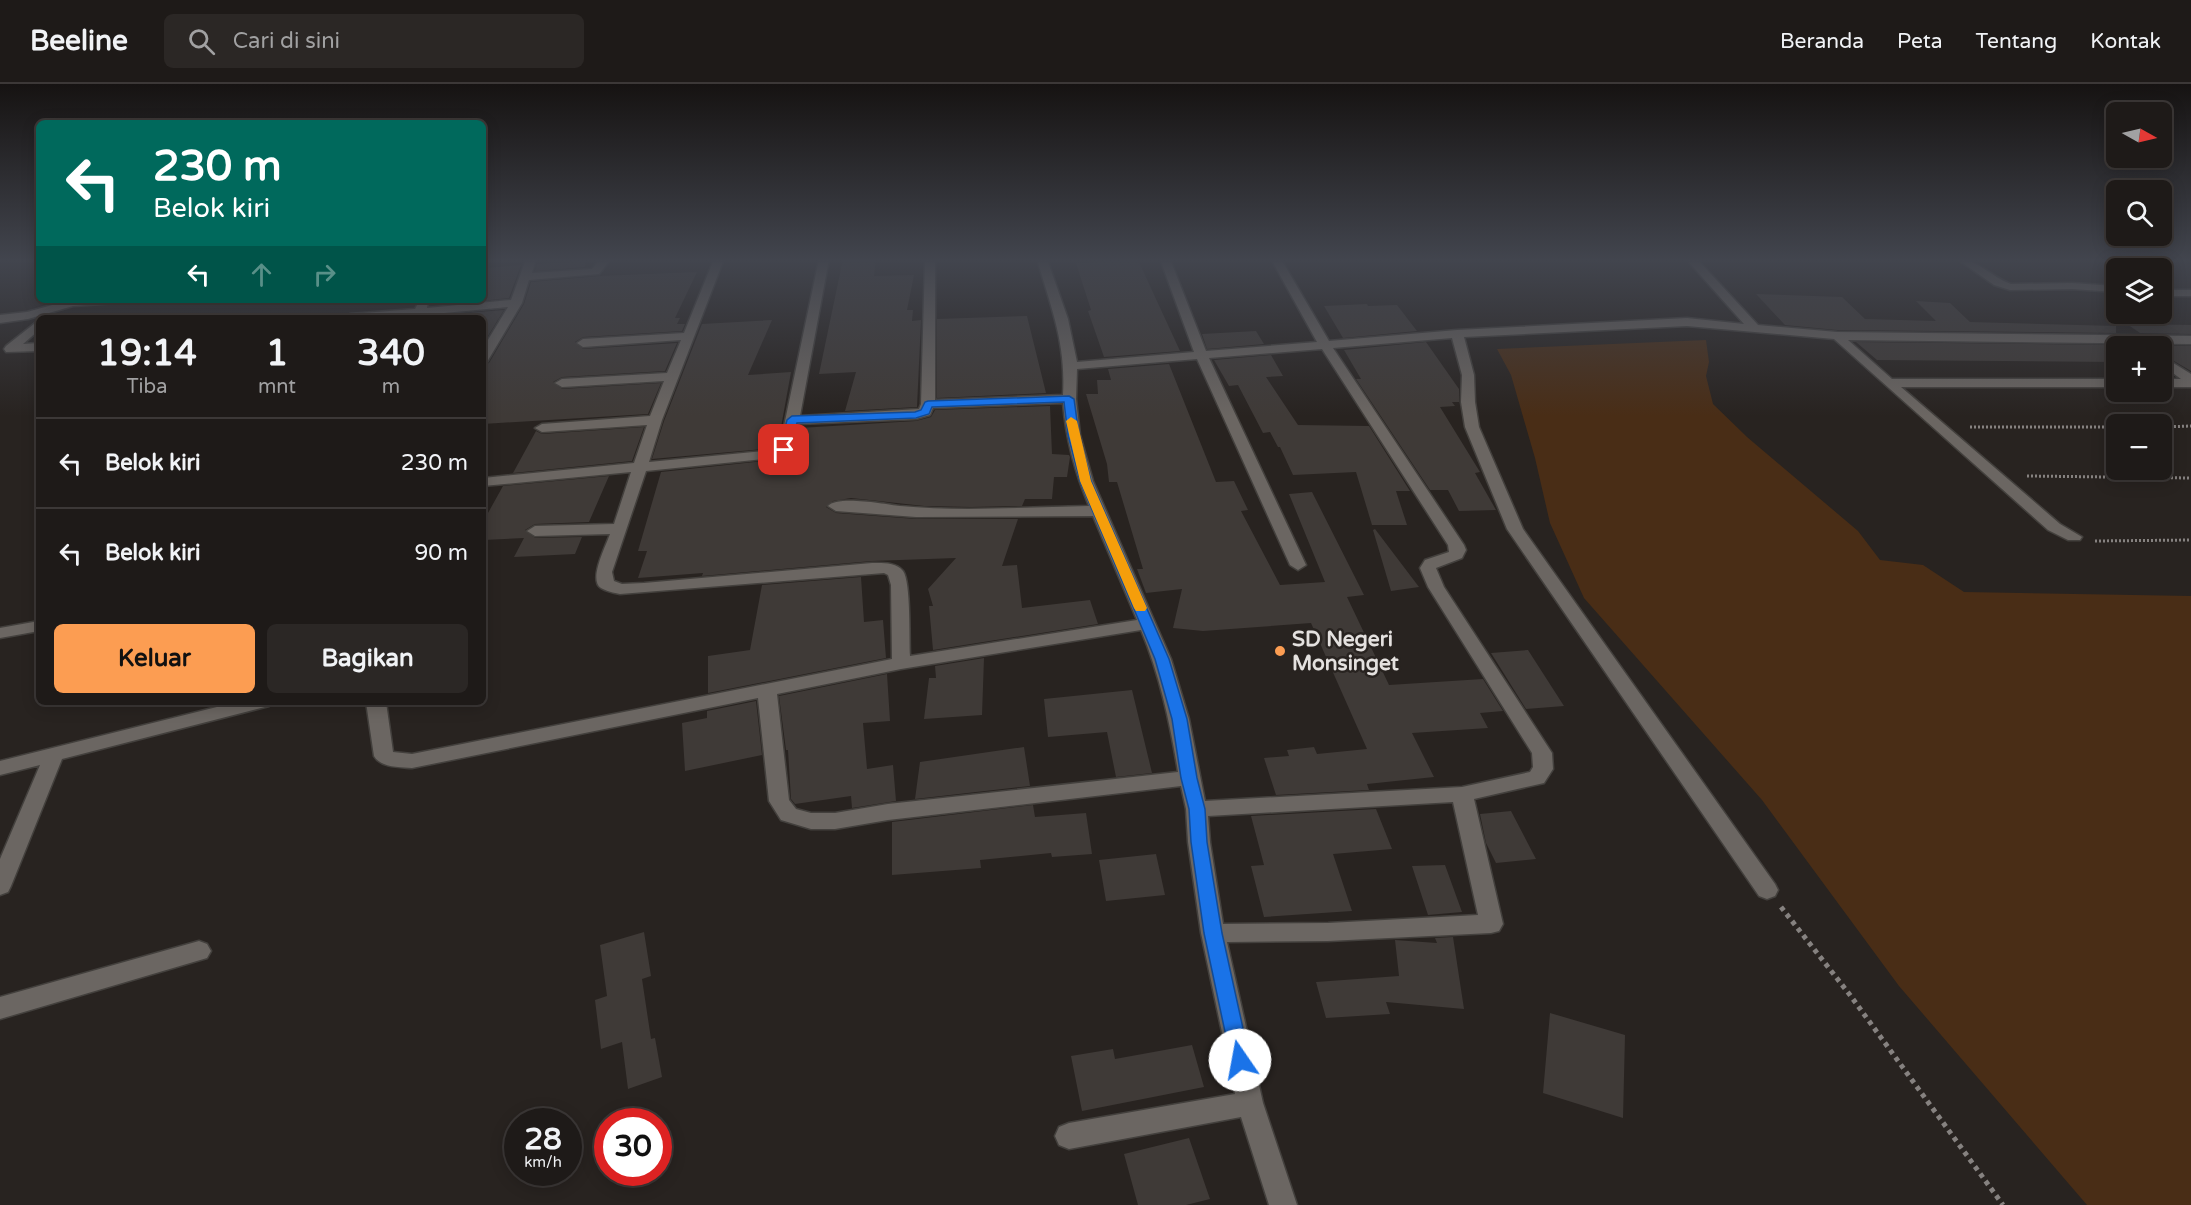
<!DOCTYPE html>
<html lang="id">
<head>
<meta charset="utf-8">
<style>
  :root { --surface:#1e1a18; --page:#2b2725; --text:#f1f3f6; --muted:#a1a1a2; --line:#3c3837; --accent:#fc9d52 }
  body { margin:0; font-family:"Varela Round",sans-serif; background:var(--page); color:var(--text); height:100vh; display:flex; flex-direction:column; font-size:22px; white-space:nowrap }
  * { box-sizing:border-box; margin:0 }
  p { font-size:20px; color:var(--muted) }
  .icon { flex:none; width:33px; height:33px; fill:none; stroke:currentColor; stroke-width:2; stroke-linecap:round; stroke-linejoin:round }
  .map { position:relative; flex:1; overflow:hidden }
  .sheet { position:absolute; left:36px; top:231px; width:450px; height:390px; display:flex; flex-direction:column; background:var(--surface); border-radius:9px; box-shadow:0 3px 15px #0003,0 0 0 2px var(--line) }
  .sheet>* { flex:none }
  .top-card { position:absolute; left:36px; top:36px; width:450px; height:183px; border-radius:9px; box-shadow:0 3px 15px #0003,0 0 0 2px var(--line); background:#00695c; color:#fff; overflow:hidden }
  .needle { width:39px; rotate:98deg }
  .fabs { position:absolute; left:2106px; top:18px; display:grid; gap:12px }
  .fabs a { display:grid; place-items:center; width:66px; height:66px; border-radius:9px; background:var(--surface); box-shadow:0 3px 15px #0003,0 0 0 2px var(--line); font-size:30px }
  .speed { position:absolute; left:504px; top:1024px; display:flex; gap:12px; font-size:30px; font-weight:700; text-align:center }
  .speed>* { display:grid; place-content:center; width:78px; height:78px; border-radius:50%; background:var(--surface); box-shadow:0 3px 15px #0003,0 0 0 2px var(--line); line-height:1 }
  .speed small { font-size:15px; font-weight:400 }
  .speed .limit { border:9px solid #d22; background:#fff; color:#111 }
  .pin { position:absolute; display:grid; place-items:center; width:51px; height:51px; color:#fff; margin:-26px; border-radius:12px; box-shadow:0 3px 9px #0006 }
  .me { position:absolute; width:66px; margin:-33px; rotate:348deg; stroke-linejoin:round; filter:drop-shadow(0 0 4px #0008) }
  .turn { display:flex; align-items:center; gap:21px; height:126px; padding:0 18px; font-size:27px }
  .turn .icon { width:78px; height:78px; stroke-width:2.5 }
  .turn b { display:block; font-size:42px; line-height:51px }
  .lanes { display:flex; align-items:center; height:57px; padding:0 18px; background:#0003; justify-content:center; gap:30px; direction:ltr }
  .lanes .off { opacity:.35 }
  .eta { display:flex; justify-content:space-evenly; align-items:center; height:102px; text-align:center }
  .eta b { font-size:36px; font-weight:700; line-height:42px }
  .primary-button { display:flex; gap:12px; margin-top:auto; padding:12px 18px }
  .primary-button a { flex:1; height:69px; border-radius:9px; background:var(--accent); color:#111; font-size:24px; font-weight:700; line-height:69px; text-align:center }
  .primary-button a+a { background:var(--page); color:var(--text) }
  ul { padding:0; list-style:none }
  li { display:flex; align-items:center; gap:18px; height:90px; padding:0 18px; border-top:2px solid var(--line) }
  li div { flex:1 }
  li b { display:block; font-size:22px }
  li em { font-style:normal }
  header { display:flex; align-items:center; gap:36px; box-sizing:border-box; height:84px; padding:0 30px; background:var(--surface); border-bottom:2px solid var(--line) }
  header strong { font-size:28px }
  nav { display:flex; gap:33px; margin-inline-start:auto; font-size:21px }
  .search { width:420px; height:54px; background:var(--page); display:flex; align-items:center; gap:15px; box-sizing:border-box; padding:0 21px; border-radius:9px; color:var(--muted); font-size:22px }
  .map>svg:first-child { display:block }
</style>
</head>
<body>
<header>
<strong>Beeline</strong>
<div class="search"><svg class="icon" aria-label="search" viewBox="0 0 24 24"><circle cx="10" cy="10" r="6"/><path d="M15 15l6 6"/></svg>Cari di sini</div>
<nav><a>Beranda</a><a>Peta</a><a>Tentang</a><a>Kontak</a></nav>
</header>
<div class="map">
<svg width="2191" height="1121" viewBox="0 0 2191 1121">
  <rect width="100%" height="100%" fill="#282320"/>
  <path fill="#492d16" d="M 1706,256 L 1709,278 L 1706,292 L 1713,320 L 1747,353 L 1858,447 L 1880,476 L 1923,481 L 1964,508 L 2191,512 L 2191,1121 L 2087,1121 L 1899,902 L 1762,716 L 1584,514 L 1550,439 L 1535,374 L 1511,291 L 1497,265 Z"/>
  <path fill="#3f3a37" d="M 843,175 L 876,175 L 874,192 L 914,191 L 907,226 L 913,226 L 912,237 L 921,236 L 917,323 L 845,327 L 856,288 L 819,290 Z
    M 1138,176 L 1180,267 L 1104,273 L 1088,227 L 1091,226 L 1076,179 Z
    M 586,177 L 585,183 L 535,187 L 537,180 Z
    M 521,181 L 509,214 L 471,218 L 483,216 L 483,190 L 486,184 Z
    M 697,188 L 675,234 L 680,234 L 677,240 L 685,240 L 682,247 L 583,253 L 575,258 L 583,265 L 677,259 L 665,287 L 562,293 L 553,298 L 562,305 L 661,299 L 648,330 L 483,340 L 483,281 L 489,279 L 524,220 L 531,198 L 600,192 Z
    M 1756,210 L 1842,213 L 1865,235 L 1936,237 L 1916,217 L 1950,219 L 1970,238 L 2116,242 L 2116,249 L 1837,246 L 1785,241 Z
    M 1367,220 L 1368,222 L 1397,221 L 1417,247 L 1343,254 L 1324,222 Z
    M 504,226 L 483,260 L 483,234 L 464,234 L 466,229 Z
    M 1027,232 L 1046,309 L 937,314 L 937,235 Z
    M 772,236 L 748,291 L 791,288 L 778,360 L 774,364 L 652,375 L 664,337 L 702,240 Z
    M 2127,240 L 2191,241 L 2191,250 L 2140,249 Z
    M 1256,247 L 1264,260 L 1207,265 L 1202,250 Z
    M 1426,258 L 1459,305 L 1459,318 L 1452,318 L 1455,322 L 1440,323 L 1480,388 L 1475,389 L 1496,426 L 1459,427 L 1448,406 L 1430,406 L 1356,295 L 1361,295 L 1344,266 Z
    M 1856,258 L 2116,261 L 2116,278 L 1877,276 Z
    M 2160,262 L 2191,262 L 2191,287 L 2162,270 Z
    M 1271,271 L 1283,292 L 1266,293 L 1298,341 L 1369,342 L 1410,407 L 1396,407 L 1407,441 L 1372,441 L 1356,388 L 1293,391 L 1280,363 L 1278,363 L 1270,348 L 1263,349 L 1238,301 L 1229,302 L 1214,276 Z
    M 1169,280 L 1216,398 L 1234,397 L 1248,426 L 1241,427 L 1280,501 L 1325,498 L 1289,410 L 1312,408 L 1364,511 L 1347,513 L 1389,601 L 1483,595 L 1503,627 L 1480,629 L 1488,644 L 1412,649 L 1434,693 L 1367,700 L 1369,706 L 1276,711 L 1264,674 L 1289,672 L 1287,666 L 1314,663 L 1317,670 L 1367,665 L 1311,539 L 1203,547 L 1173,544 L 1182,505 L 1146,509 L 1137,485 L 1143,485 L 1117,398 L 1109,398 L 1107,380 L 1086,310 L 1098,310 L 1097,296 L 1111,296 L 1108,285 Z
    M 1050,322 L 1052,370 L 1069,371 L 1070,373 L 1067,393 L 1054,393 L 1052,415 L 1025,415 L 1022,422 L 971,423 L 924,422 L 851,414 L 833,417 L 826,423 L 836,429 L 916,435 L 1018,435 L 1002,482 L 1017,481 L 1022,524 L 1090,516 L 1098,540 L 933,566 L 929,522 L 933,522 L 928,505 L 956,474 L 872,477 L 702,492 L 703,489 L 638,494 L 647,467 L 638,467 L 661,388 L 784,375 L 796,362 L 799,344 L 916,337 L 931,333 L 935,326 Z
    M 644,343 L 632,377 L 513,389 L 536,347 L 542,350 Z
    M 609,392 L 589,438 L 535,440 L 525,446 L 535,454 L 582,453 L 575,470 L 514,473 L 524,454 L 483,456 L 483,438 L 503,402 Z
    M 1375,445 L 1419,503 L 1391,507 L 1373,446 Z
    M 861,493 L 864,538 L 883,536 L 886,574 L 708,609 L 708,572 L 750,566 L 762,501 Z
    M 1528,566 L 1564,622 L 1526,625 L 1491,569 Z
    M 984,574 L 982,631 L 924,635 L 929,594 L 936,594 L 935,582 Z
    M 887,590 L 890,637 L 863,639 L 867,685 L 893,681 L 896,717 L 852,724 L 851,712 L 795,720 L 791,715 L 788,666 L 786,666 L 779,612 Z
    M 1132,606 L 1152,689 L 1116,693 L 1107,648 L 1048,653 L 1044,615 Z
    M 756,617 L 762,671 L 685,687 L 682,639 L 707,634 L 707,627 Z
    M 1024,663 L 1030,702 L 915,715 L 920,678 Z
    M 1033,721 L 1035,733 L 1086,729 L 1092,770 L 1052,773 L 1051,769 L 980,776 L 981,784 L 892,791 L 892,738 Z
    M 1376,725 L 1392,765 L 1333,770 L 1352,827 L 1264,833 L 1251,782 L 1264,781 L 1251,732 Z
    M 1511,727 L 1536,775 L 1496,779 L 1486,759 L 1480,730 Z
    M 1156,770 L 1165,811 L 1106,817 L 1099,776 Z
    M 1445,781 L 1462,828 L 1428,831 L 1412,782 Z
    M 644,848 L 651,892 L 642,895 L 651,955 L 655,954 L 662,993 L 628,1005 L 622,958 L 601,965 L 595,916 L 607,912 L 600,861 Z
    M 1453,853 L 1464,925 L 1386,918 L 1390,930 L 1326,934 L 1316,898 L 1399,892 L 1395,856 L 1437,859 L 1435,854 Z
    M 1550,929 L 1625,951 L 1623,1034 L 1543,1009 Z
    M 1192,961 L 1204,1003 L 1082,1027 L 1071,972 L 1113,965 L 1115,975 Z
    M 1189,1054 L 1210,1115 L 1186,1121 L 1138,1121 L 1124,1070 Z"/>
  <g fill="none" stroke-linecap="round" stroke-linejoin="round">
    <defs>
      <path id="minor" d="M 526,175 L 536,175 L 532,189 L 592,185 L 600,175 L 611,175 L 599,190 L 529,196 L 522,219 L 487,278 L 483,279 L 483,264 L 508,223 L 391,234 L 344,234 L 350,230 L 415,225 L 420,216 L 428,216 L 427,224 L 511,216 Z
        M 714,175 L 724,175 L 662,336 L 649,378 L 775,366 L 780,361 L 819,175 L 829,175 L 800,332 L 919,325 L 921,320 L 925,175 L 935,175 L 935,316 L 1063,311 C 1066,258 1051,224 1037,175 L 1047,175 L 1068,235 L 1077,278 L 1194,268 L 1160,175 L 1170,175 L 1206,267 L 1317,258 L 1271,175 L 1281,175 L 1329,257 L 1457,246 L 1687,234 L 1744,240 L 1686,175 L 1697,175 L 1758,241 L 1837,248 L 2191,252 L 2191,260 L 1848,256 L 1892,295 L 2116,295 L 2116,303 L 1901,303 L 2060,440 L 2082,453 L 2080,456 L 2068,456 L 2048,446 L 1834,255 L 1687,242 L 1464,253 L 1474,291 L 1475,318 L 1479,343 L 1523,445 L 1775,800 L 1778,806 L 1775,812 L 1767,815 L 1759,812 L 1507,445 L 1465,343 L 1461,318 L 1462,291 L 1452,254 L 1333,264 L 1464,461 L 1466,466 L 1462,474 L 1436,484 L 1444,503 L 1552,669 L 1553,685 L 1544,699 L 1474,715 L 1503,840 L 1499,847 L 1491,849 L 1328,857 L 1227,858 L 1263,1019 L 1297,1121 L 1269,1121 L 1241,1033 L 1069,1065 L 1059,1061 L 1055,1052 L 1059,1043 L 1069,1039 L 1235,1010 L 1201,849 L 1188,758 L 1186,725 L 1181,702 L 888,736 L 835,745 L 811,745 L 781,736 L 769,717 L 758,614 L 412,684 C 400,683 381,684 374,672 L 366,618 L 386,618 L 393,668 L 412,670 L 892,575 L 891,501 L 888,491 L 884,489 L 620,510 C 614,509 606,507 601,504 C 588,496 606,462 610,450 L 535,452 L 527,447 L 535,442 L 614,440 L 631,388 L 483,402 L 483,394 L 634,379 L 647,341 L 542,348 L 535,344 L 542,340 L 650,332 L 664,297 L 562,303 L 555,299 L 562,295 L 667,289 L 681,256 L 583,263 L 577,259 L 583,255 L 684,249 ZM 1322,265 L 1448,461 L 1449,468 L 1425,476 L 1420,484 L 1428,503 L 1532,669 L 1533,683 L 1530,688 L 1462,703 L 1205,717 L 1189,635 L 1171,575 L 1093,397 L 1080,351 L 1076,315 L 1077,285 L 1197,275 L 1290,481 L 1298,486 L 1306,481 L 1209,274 ZM 1063,319 C 1066,356 1075,389 1089,422 C 1027,423 962,428 900,422 C 885,420 837,411 828,422 L 836,427 L 916,433 L 1093,432 L 1137,536 L 910,572 C 909,555 911,498 903,487 C 896,478 882,479 872,479 L 644,499 L 622,500 L 614,497 L 612,488 L 646,387 L 784,373 L 794,362 L 798,340 L 916,335 L 930,331 L 933,324 ZM 1141,546 C 1160,592 1170,639 1178,688 L 888,720 L 835,729 L 811,729 L 796,725 L 789,716 L 777,610 L 901,585 ZM 1453,718 L 1478,831 L 1328,839 L 1223,840 L 1210,758 L 1208,732 Z
        M 1957,175 C 1978,175 1991,193 2011,200 L 2072,199 L 2116,202 L 2116,208 L 2072,205 L 2010,206 L 1994,201 Z
        M 2162,206 L 2191,206 L 2191,212 L 2162,212 Z
        M 70,216 L 122,216 L 116,219 L 73,222 L 28,235 L 0,239 L 0,231 L 27,228 Z
        M 39,236 L 39,246 L 23,260 L 39,259 L 39,267 L 6,268 L 4,265 L 6,262 Z
        M 2162,272 L 2191,290 L 2191,303 L 2162,303 L 2162,295 L 2181,295 L 2162,281 Z
        M 39,537 L 39,547 L 0,554 L 0,544 Z
        M 237,618 L 272,618 L 269,622 L 62,675 L 11,802 L 8,808 L 0,811 L 0,775 L 40,681 L 0,691 L 0,677 Z
        M 199,857 L 207,860 L 211,867 L 207,874 L 0,935 L 0,913 Z"/>
    </defs>
    <use href="#minor" stroke="#43403d" stroke-width="3"/>
    <path stroke="#868280" stroke-width="3" stroke-dasharray="2 2" stroke-linecap="butt" d="M 1970,343 L 2116,343
      M 2162,343 L 2191,342
      M 2027,392 L 2191,394
      M 2095,457 L 2191,456"/>
    <path stroke="#868280" stroke-width="5" stroke-dasharray="4.5 4.5" stroke-linecap="butt" d="M 1781,823 L 1850,911 L 2003,1121"/>
    <use href="#minor" fill="#6b6662" fill-rule="evenodd"/>
  </g>
  <linearGradient id="sky" x2="0" y2="1"><stop stop-color="#161312"/><stop offset="0.53" stop-color="#42454e"/><stop offset="1" stop-color="#42454e" stop-opacity="0"/></linearGradient>
  <rect width="2191" height="332" fill="url(#sky)"/>
  <path fill="#1a73e8" stroke="#114b97" stroke-width="1.5" d="M 1069,312 L 1074,315 L 1079,351 L 1091,397 L 1169,575 L 1187,635 L 1197,694 L 1205,725 L 1207,758 L 1222,849 L 1250,976 L 1247,983 L 1240,985 L 1234,983 L 1231,976 L 1204,849 L 1191,758 L 1189,725 L 1181,694 L 1172,635 L 1155,575 L 1080,397 L 1068,351 L 1064,318 L 932,323 L 929,330 L 916,334 L 797,339 L 790,366 L 784,369 L 779,366 L 787,336 L 792,332 L 915,328 L 921,326 L 925,318 L 928,317 Z"/>
  <path fill="#f59e0b" d="M 1071,333 L 1077,337 L 1091,397 L 1147,524 L 1145,527 L 1136,527 L 1134,524 L 1080,397 L 1066,337 Z"/>
  <circle fill="#fc9d52" stroke="#282320" stroke-width="2" cx="1280" cy="567" r="6"/>
  <g text-anchor="middle" stroke-width="5" stroke-linejoin="round" paint-order="stroke">
    <g font-size="21" font-weight="bold" fill="#e4e1df" stroke="#282320" text-anchor="start">
      <text x="1292" y="562">SD Negeri<tspan x="1292" dy="24">Monsinget</tspan></text>
    </g>
  </g>
</svg>
<div class="fabs">
<a><svg class="needle" viewBox="-14 -14 28 28"><path d="M0-13l5 13h-10z" fill="#e53935"/><path d="M0 13l5-13h-10z" fill="#a1a1a2"/></svg></a>
<a><svg class="icon" aria-label="search" viewBox="0 0 24 24"><circle cx="10" cy="10" r="6"/><path d="M15 15l6 6"/></svg></a>
<a><svg class="icon" aria-label="layers" viewBox="0 0 24 24"><path d="M12 4l9 5-9 5-9-5zM3 14l9 5 9-5"/></svg></a>
<a>+</a>
<a>−</a>
</div>
<div class="speed"><div>28<small>km/h</small></div><div class="limit">30</div></div>
<div class="pin" style="left:784px;top:366px;background:#d93025"><svg class="icon" aria-label="arrive" viewBox="0 0 24 24"><path d="M6 21V4h12l-3 4 3 4H6"/></svg></div>
<svg class="me" style="left:1240px;top:976px" viewBox="-20 -20 40 40"><circle r="19" fill="#fff"/><path d="M0-13L10 11 0 6-10 11z" fill="#1a73e8"/></svg>
<div class="top-card">
<div class="turn"><svg class="icon" aria-label="left" viewBox="0 0 24 24"><path d="M17 20v-9H6M10 6l-5 5 5 5"/></svg><div><b>230 m</b>Belok kiri</div></div>
<div class="lanes"><svg class="icon" aria-label="left" viewBox="0 0 24 24"><path d="M17 20v-9H6M10 6l-5 5 5 5"/></svg><svg class="icon off" aria-label="ahead" viewBox="0 0 24 24"><path d="M12 20V5M6 11l6-6 6 6"/></svg><svg class="icon off" aria-label="right" viewBox="0 0 24 24"><path d="M7 20v-9h11M14 6l5 5-5 5"/></svg></div>
</div>
<section class="sheet">
<div class="eta">
<div><b>19:14</b><p>Tiba</p></div>
<div><b>1</b><p>mnt</p></div>
<div><b>340</b><p>m</p></div>
</div>
<ul>
<li><svg class="icon" aria-label="left" viewBox="0 0 24 24"><path d="M17 20v-9H6M10 6l-5 5 5 5"/></svg><div><b>Belok kiri</b></div><em>230 m</em></li>
<li><svg class="icon" aria-label="left" viewBox="0 0 24 24"><path d="M17 20v-9H6M10 6l-5 5 5 5"/></svg><div><b>Belok kiri</b></div><em>90 m</em></li>
</ul>
<div class="primary-button"><a>Keluar</a><a>Bagikan</a></div>
</section>
</div>
</body>
</html>
